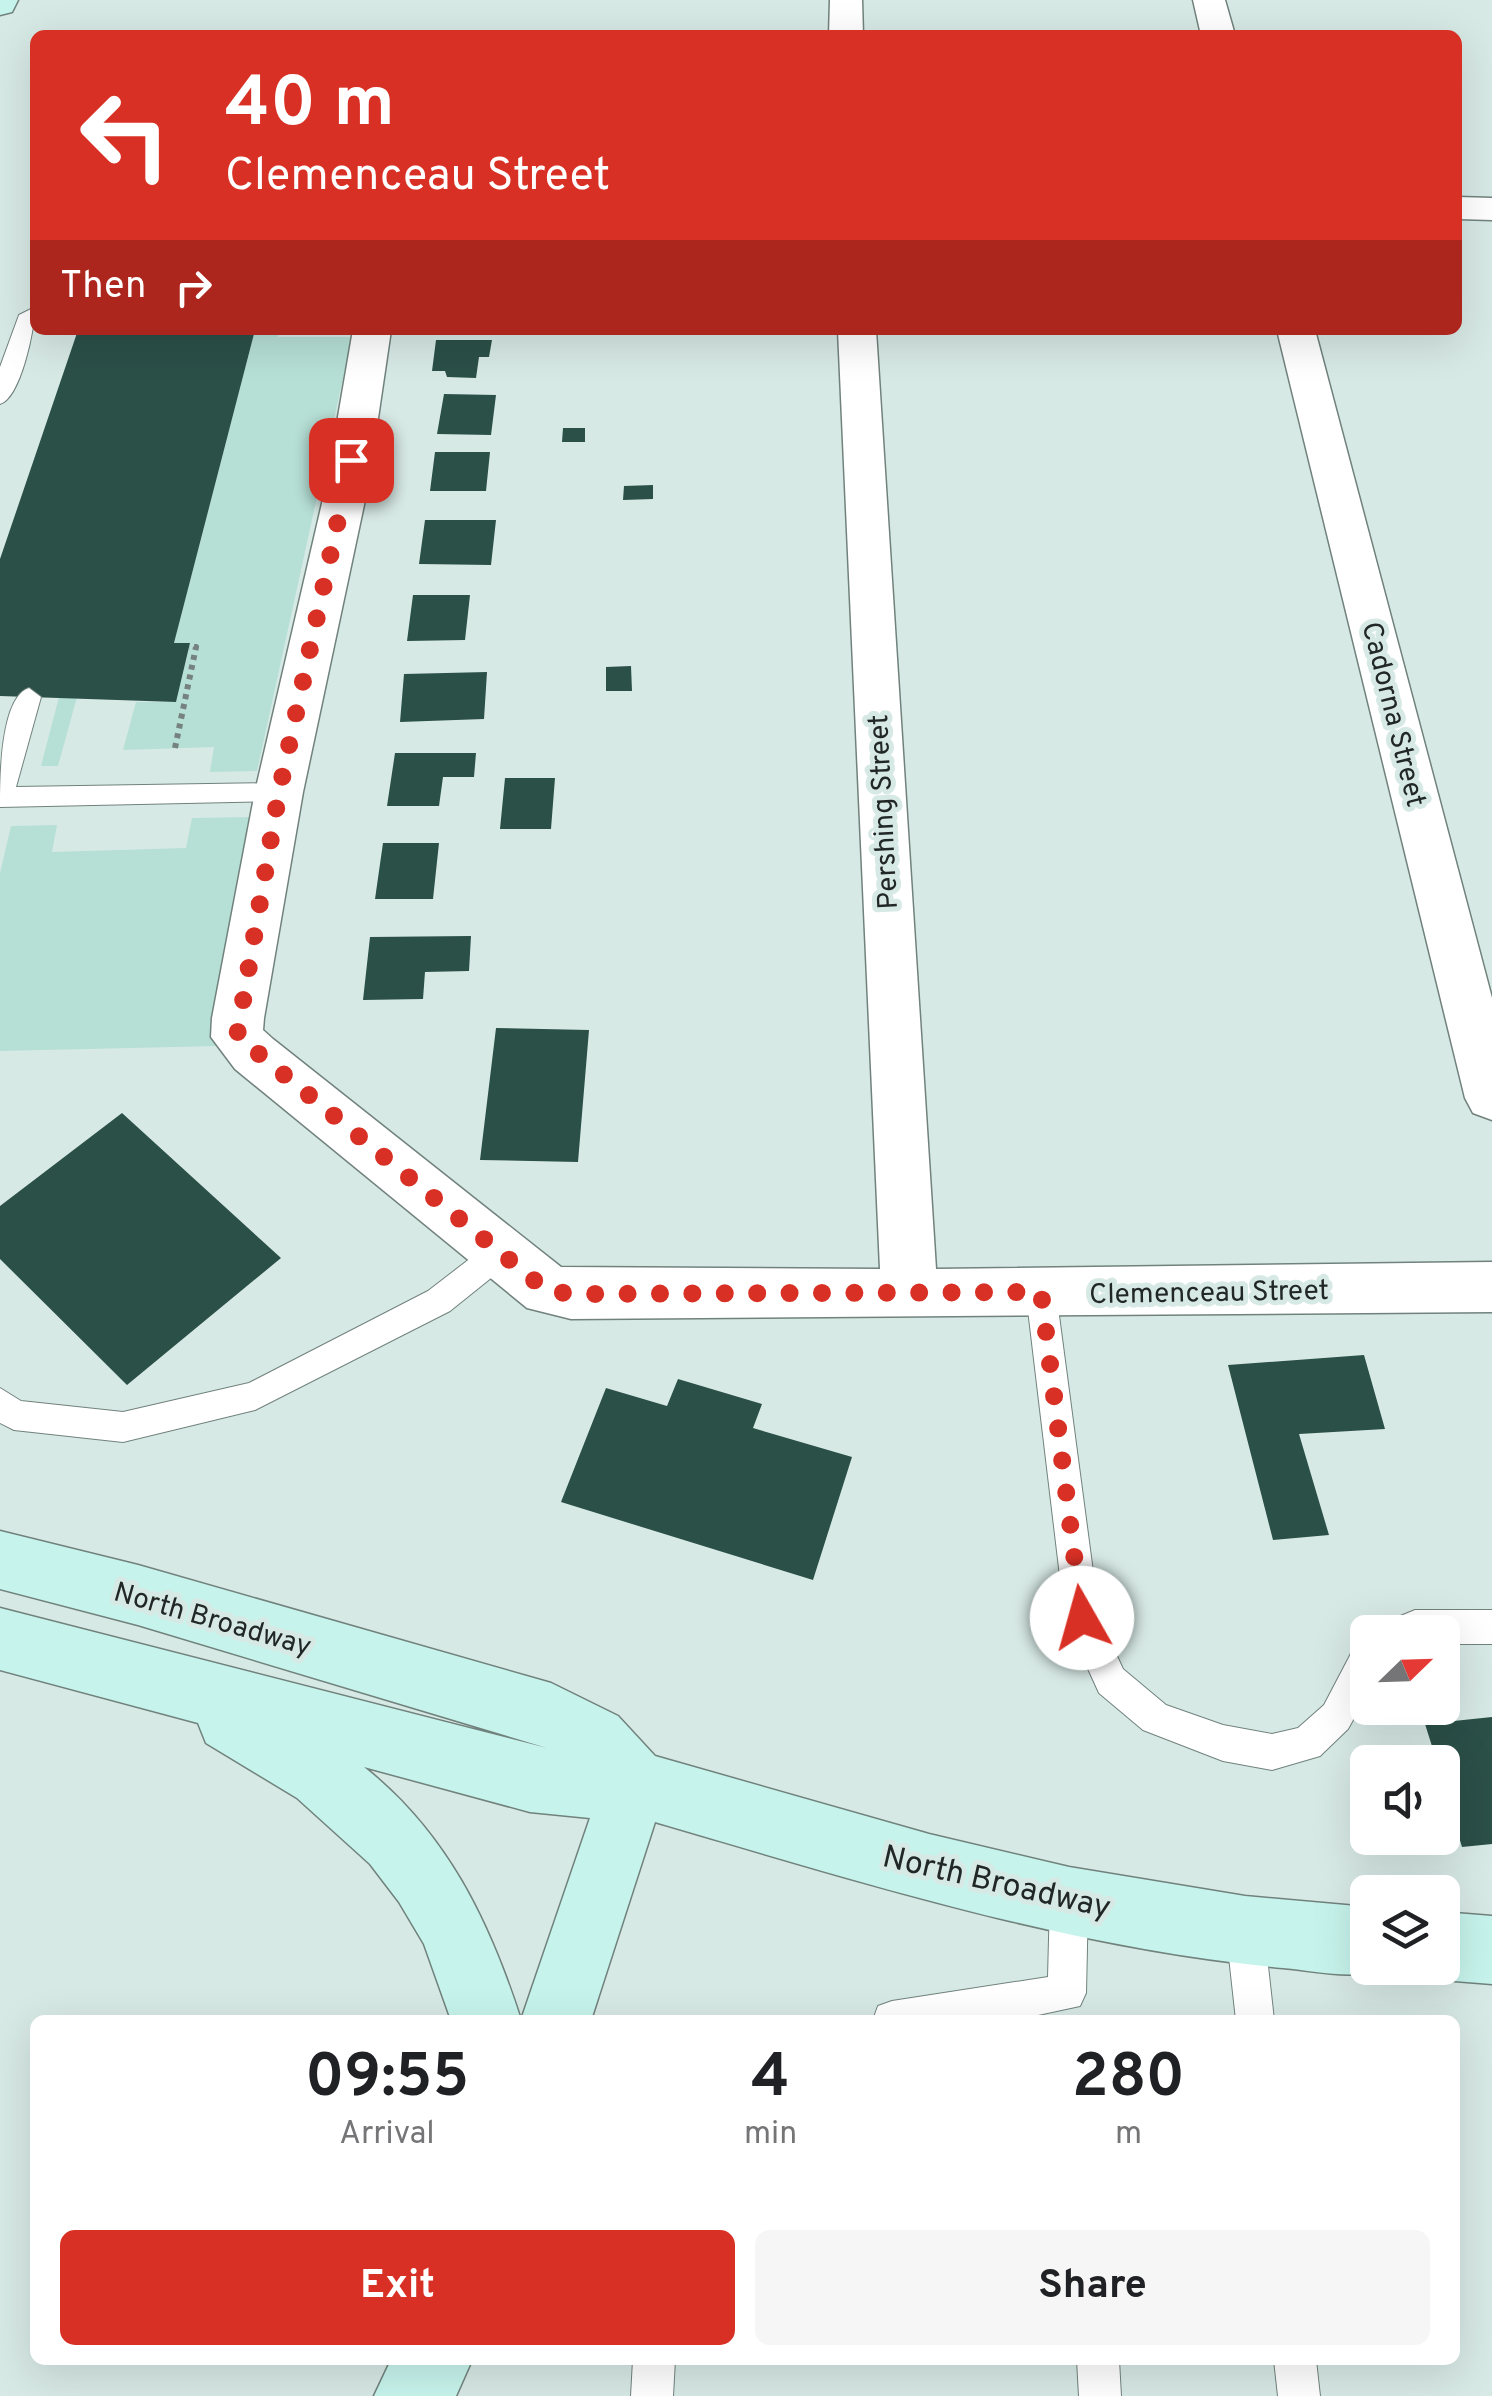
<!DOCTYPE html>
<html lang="en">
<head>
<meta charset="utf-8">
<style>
  :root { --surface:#fff; --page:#f6f6f6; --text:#202124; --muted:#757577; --accent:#d93025 }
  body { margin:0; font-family:Overpass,sans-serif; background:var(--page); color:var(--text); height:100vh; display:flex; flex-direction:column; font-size:38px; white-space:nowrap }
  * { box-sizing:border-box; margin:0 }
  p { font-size:32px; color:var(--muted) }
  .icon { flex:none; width:55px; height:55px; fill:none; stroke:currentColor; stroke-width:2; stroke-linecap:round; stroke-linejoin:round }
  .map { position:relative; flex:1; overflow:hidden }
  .side { position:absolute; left:30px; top:2015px; width:1430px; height:350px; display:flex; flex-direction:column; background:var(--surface); border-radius:15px; box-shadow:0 10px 40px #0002 }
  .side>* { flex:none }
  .hud { position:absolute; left:30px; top:30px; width:1432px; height:305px; border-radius:15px; box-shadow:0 10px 40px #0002; background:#d93025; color:#fff; overflow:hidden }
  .needle { width:65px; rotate:67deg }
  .fabs { position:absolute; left:1350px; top:1615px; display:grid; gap:20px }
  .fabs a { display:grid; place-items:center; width:110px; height:110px; border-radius:15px; background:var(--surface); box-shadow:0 10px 40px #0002; font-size:50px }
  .pin { position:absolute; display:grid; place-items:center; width:85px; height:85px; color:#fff; margin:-42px; border-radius:20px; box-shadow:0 5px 15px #0006 }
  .me { position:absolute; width:110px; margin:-55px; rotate:353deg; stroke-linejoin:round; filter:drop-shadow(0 0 8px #0008) }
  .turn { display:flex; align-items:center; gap:35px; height:210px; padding:0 30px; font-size:45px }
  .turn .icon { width:130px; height:130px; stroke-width:2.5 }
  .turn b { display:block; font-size:70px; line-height:85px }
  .then { display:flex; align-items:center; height:95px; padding:0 30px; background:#0003; gap:20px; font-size:38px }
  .eta { display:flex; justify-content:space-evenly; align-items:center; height:170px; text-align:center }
  .eta b { font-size:60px; font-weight:700; line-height:70px }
  .button { display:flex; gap:20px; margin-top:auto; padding:20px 30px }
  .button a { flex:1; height:115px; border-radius:15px; background:var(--accent); color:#fff; font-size:40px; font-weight:700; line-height:115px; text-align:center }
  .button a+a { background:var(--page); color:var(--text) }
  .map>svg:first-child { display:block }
</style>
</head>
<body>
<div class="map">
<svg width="1492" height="2396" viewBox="0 0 1492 2396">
  <rect width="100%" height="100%" fill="#d7e9e5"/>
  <path fill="#b6dfd5" d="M 255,330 L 279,330 L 278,337 L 352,337 L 257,771 L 210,772 L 214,747 L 123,750 L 136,702 L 176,702 L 190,644 L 174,643 Z
    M 59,697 L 77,697 L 58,766 L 41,766 Z
    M 251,817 L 217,1046 L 0,1051 L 0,873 L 11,826 L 57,825 L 52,852 L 186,848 L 192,818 Z"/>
  <path fill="#2b5048" d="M 78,330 L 255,330 L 174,643 L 190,643 L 176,702 L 0,696 L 0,559 Z
    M 436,340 L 492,340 L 489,357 L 479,357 L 476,378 L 447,377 L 445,371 L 432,371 Z
    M 444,394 L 496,395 L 491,435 L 437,434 Z
    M 563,428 L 585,428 L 585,442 L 562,442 Z
    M 435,452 L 490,452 L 486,491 L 430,491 Z
    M 653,485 L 653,499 L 623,500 L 624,486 Z
    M 425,520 L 496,520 L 491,565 L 419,564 Z
    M 413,595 L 470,595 L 465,640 L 407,641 Z
    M 631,666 L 632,691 L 606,691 L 606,667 Z
    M 487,672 L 484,719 L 400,722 L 404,674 Z
    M 395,753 L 476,753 L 474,777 L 443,777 L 439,806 L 387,806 Z
    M 505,778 L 555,778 L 551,829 L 500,829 Z
    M 383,843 L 439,843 L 433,899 L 375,899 Z
    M 471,936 L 469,971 L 425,972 L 423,999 L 363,1000 L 370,937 Z
    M 496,1028 L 589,1030 L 578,1162 L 480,1160 Z
    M 122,1113 L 281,1258 L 127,1385 L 0,1259 L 0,1206 Z
    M 1364,1355 L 1385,1429 L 1299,1434 L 1329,1535 L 1273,1540 L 1228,1365 Z
    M 678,1379 L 762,1404 L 753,1428 L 852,1457 L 813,1580 L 561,1502 L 606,1388 L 667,1406 Z
    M 1492,1717 L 1492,1844 L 1462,1847 L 1442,1782 L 1442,1762 L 1437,1762 L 1425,1724 Z"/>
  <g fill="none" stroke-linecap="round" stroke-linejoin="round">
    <defs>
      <path id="service" d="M 35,307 C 35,327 21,398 0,404 L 0,367 L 19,315 Z
        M 29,688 L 41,697 L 16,787 L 279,783 L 288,785 L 292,792 L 288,799 L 279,801 L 0,807 C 0,780 0,697 29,688 Z
        M 500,1240 L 511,1244 L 515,1253 L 511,1262 L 450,1311 L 255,1410 L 123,1442 L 14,1430 L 0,1423 L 0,1388 L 21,1401 L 123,1412 L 249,1383 L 428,1291 L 489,1244 Z
        M 1041,1279 L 1052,1283 L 1056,1293 L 1099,1617 L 1123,1669 L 1166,1705 L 1223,1725 L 1272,1734 L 1298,1728 L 1324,1705 L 1356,1644 L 1368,1639 L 1368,1693 L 1348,1729 L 1320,1756 L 1272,1770 L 1223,1761 L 1143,1730 L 1099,1693 L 1065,1618 L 1026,1293 L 1030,1283 Z
        M 1415,1610 L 1492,1610 L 1492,1644 L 1442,1644 L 1442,1632 L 1386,1632 L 1391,1620 Z
        M 1069,1882 L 1082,1888 L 1088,1901 L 1086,1993 L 1080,2006 L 1015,2020 L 873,2020 L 878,2006 L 892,2001 L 1048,1977 L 1050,1901 L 1056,1888 Z
        M 1245,1911 L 1258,1917 L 1264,1930 L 1274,2020 L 1236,2020 L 1226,1930 L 1232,1917 Z
        M 633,2360 L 675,2360 L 673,2396 L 631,2396 Z
        M 1077,2360 L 1119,2360 L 1121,2396 L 1079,2396 Z
        M 1274,2360 L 1316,2360 L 1320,2396 L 1278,2396 Z"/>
      <path id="minor" d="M 830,0 L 862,0 L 863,35 L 829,35 Z
        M 1193,0 L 1225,0 L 1235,35 L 1201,35 Z
        M 1458,197 L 1492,198 L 1492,220 L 1458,219 Z
        M 353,330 L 391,330 L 368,486 L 303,792 L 264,1018 L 263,1030 L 273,1039 L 561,1267 L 880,1269 L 838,330 L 876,330 L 936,1269 L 1492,1262 L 1492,1312 L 571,1319 L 527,1308 L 235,1069 L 211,1037 L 212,1018 L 255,792 L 326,486 Z
        M 1277,330 L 1315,330 L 1492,998 L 1492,1120 L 1473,1113 L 1465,1098 Z"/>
      <path id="secondary" d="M 0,0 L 18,0 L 12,12 L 0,15 Z
        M 0,1531 L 138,1565 L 551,1683 L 618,1716 L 655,1756 L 929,1834 L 1069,1867 L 1245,1896 L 1368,1907 L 1368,1968 L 1387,1968 C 1355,1981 1317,1971 1283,1968 C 1068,1948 861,1882 655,1822 L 591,2020 L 451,2020 L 424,1944 L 399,1902 L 370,1864 L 297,1798 L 206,1743 L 198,1723 L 0,1670 L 0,1608 L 547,1748 L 138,1625 L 0,1589 ZM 364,1767 L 530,1812 L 590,1818 L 521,2020 C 489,1921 447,1833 364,1767 Z
        M 1442,1912 L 1492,1916 L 1492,1984 L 1442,1980 L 1418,1970 L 1416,1968 L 1442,1968 Z
        M 391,2360 L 472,2360 L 456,2396 L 374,2396 Z"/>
    </defs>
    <use href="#service" stroke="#71827d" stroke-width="2"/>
    <use href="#minor" stroke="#71827d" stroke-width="3"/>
    <use href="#secondary" stroke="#71827d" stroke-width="3"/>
    <path stroke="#76827f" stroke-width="6" stroke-dasharray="5 5" stroke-linecap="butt" d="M 175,748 L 196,647 L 189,647"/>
    <use href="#service" fill="#fff" fill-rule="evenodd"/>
    <use href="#minor" fill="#fff" fill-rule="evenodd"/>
    <use href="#secondary" fill="#c6f4ec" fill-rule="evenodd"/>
  </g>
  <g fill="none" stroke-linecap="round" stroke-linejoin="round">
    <path stroke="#d93025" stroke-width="18" stroke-dasharray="0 32.4" d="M 351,460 L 279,792 L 237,1036 L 546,1290 L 571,1294 L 1041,1292 L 1082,1618"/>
  </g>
  <g text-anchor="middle" stroke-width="10" stroke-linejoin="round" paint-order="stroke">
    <g font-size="28" fill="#202725" stroke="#d7e9e5">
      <text transform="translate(1395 714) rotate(76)" y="10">Cadorna Street</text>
      <text transform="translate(882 812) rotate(-93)" y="10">Pershing Street</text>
      <text transform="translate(1209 1291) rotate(-1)" y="10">Clemenceau Street</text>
      <text transform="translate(213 1618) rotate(16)" y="10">North Broadway</text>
    </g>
    <g font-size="32" fill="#202725" stroke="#d7e9e5">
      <text transform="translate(997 1881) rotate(13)" y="11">North Broadway</text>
    </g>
  </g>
</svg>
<div class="fabs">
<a><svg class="needle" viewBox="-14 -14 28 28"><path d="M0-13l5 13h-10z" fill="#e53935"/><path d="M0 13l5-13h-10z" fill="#757577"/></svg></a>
<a><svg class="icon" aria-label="sound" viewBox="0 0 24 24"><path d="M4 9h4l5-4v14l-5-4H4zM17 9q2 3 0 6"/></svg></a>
<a><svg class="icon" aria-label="layers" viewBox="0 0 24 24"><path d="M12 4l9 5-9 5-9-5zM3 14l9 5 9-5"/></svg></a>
</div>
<div class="pin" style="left:351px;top:460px;background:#d93025"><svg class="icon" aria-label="arrive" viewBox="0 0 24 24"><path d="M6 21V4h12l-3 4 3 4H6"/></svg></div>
<svg class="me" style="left:1082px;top:1618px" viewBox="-20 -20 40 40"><circle r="19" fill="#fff"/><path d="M0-13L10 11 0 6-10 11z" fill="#d93025"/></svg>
<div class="hud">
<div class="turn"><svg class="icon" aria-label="left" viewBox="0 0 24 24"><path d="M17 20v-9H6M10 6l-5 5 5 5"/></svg><div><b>40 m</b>Clemenceau Street</div></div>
<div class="then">Then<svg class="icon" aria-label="right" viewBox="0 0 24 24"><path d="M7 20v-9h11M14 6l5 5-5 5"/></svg></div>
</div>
<section class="side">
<div class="eta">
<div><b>09:55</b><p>Arrival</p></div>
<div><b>4</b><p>min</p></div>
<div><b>280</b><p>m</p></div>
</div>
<div class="button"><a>Exit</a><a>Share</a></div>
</section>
</div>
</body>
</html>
